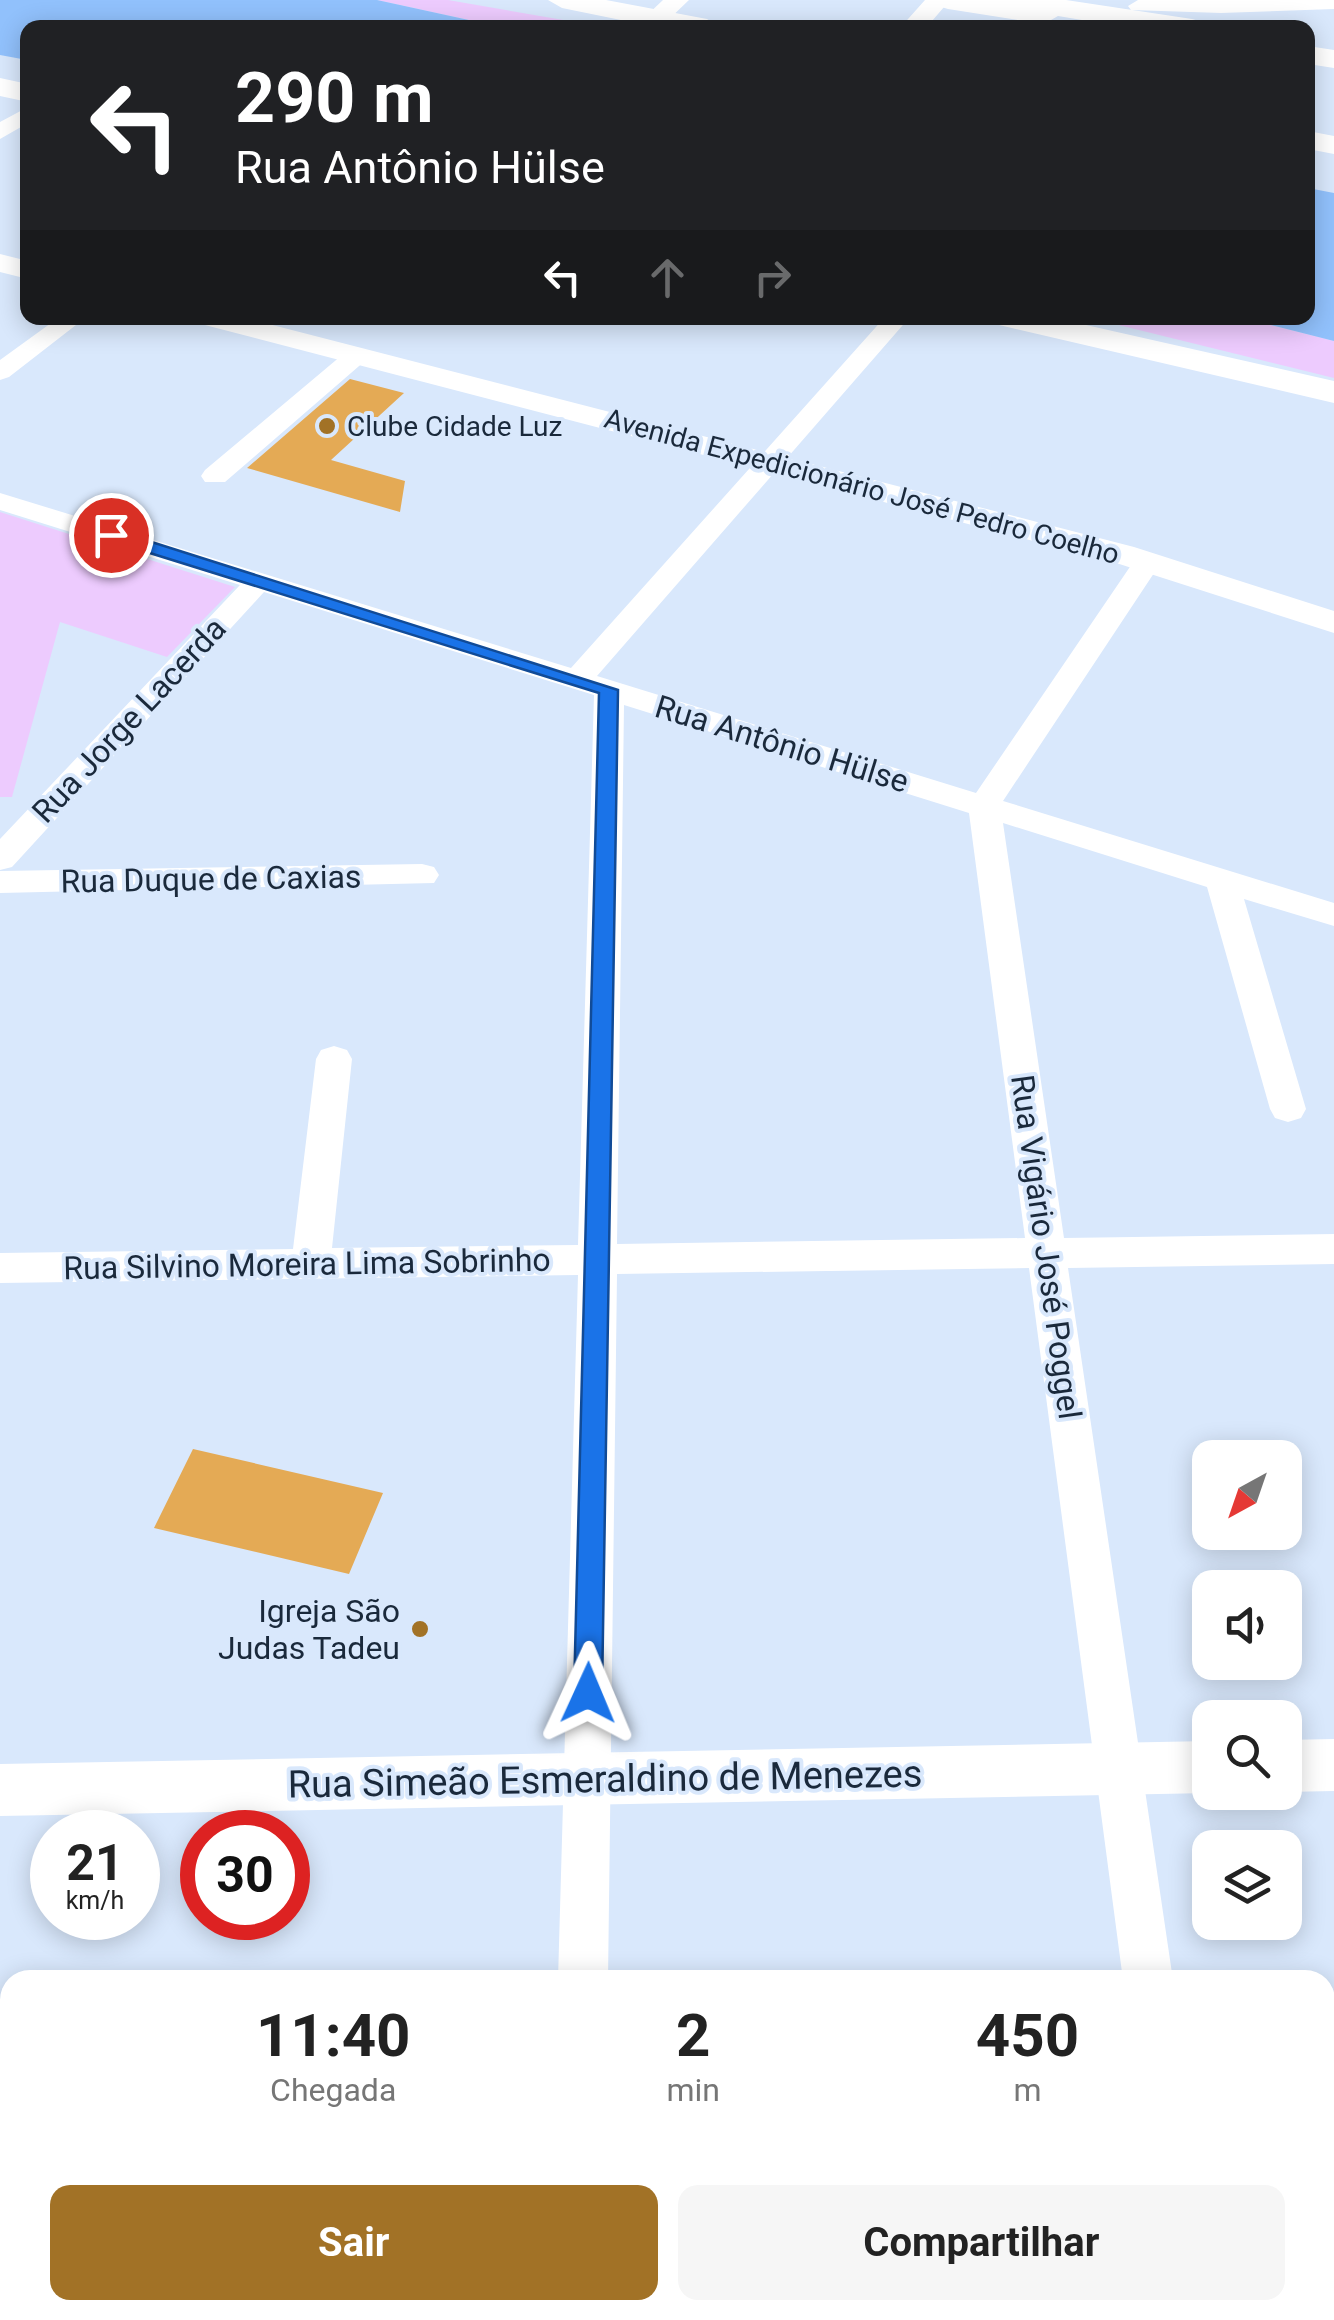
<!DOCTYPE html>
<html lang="pt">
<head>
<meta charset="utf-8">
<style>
  :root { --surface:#fff; --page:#f6f6f6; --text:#222; --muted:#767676; --accent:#a27226 }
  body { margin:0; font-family:Roboto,sans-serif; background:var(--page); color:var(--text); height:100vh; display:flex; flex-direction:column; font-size:38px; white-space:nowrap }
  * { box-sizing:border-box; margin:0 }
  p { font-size:32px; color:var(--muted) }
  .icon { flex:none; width:55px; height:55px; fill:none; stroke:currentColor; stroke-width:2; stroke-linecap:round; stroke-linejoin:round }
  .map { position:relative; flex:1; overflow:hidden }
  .side { position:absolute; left:0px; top:1970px; width:1335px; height:350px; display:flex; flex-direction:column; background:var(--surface); border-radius:30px 30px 0 0; box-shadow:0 5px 25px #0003 }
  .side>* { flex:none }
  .banner { position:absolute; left:20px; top:20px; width:1295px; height:305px; border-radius:20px; box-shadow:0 5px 25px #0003; background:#202124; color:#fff; overflow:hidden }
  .needle { width:65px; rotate:220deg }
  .fabs { position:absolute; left:1192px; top:1440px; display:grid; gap:20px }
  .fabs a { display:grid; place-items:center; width:110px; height:110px; border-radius:20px; background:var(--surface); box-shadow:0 5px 25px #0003; font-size:50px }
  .speed { position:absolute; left:30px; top:1810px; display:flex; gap:20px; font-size:50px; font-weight:700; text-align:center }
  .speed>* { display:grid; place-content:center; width:130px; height:130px; border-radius:50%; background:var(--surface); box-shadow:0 5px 25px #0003; line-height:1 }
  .speed small { font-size:25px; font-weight:400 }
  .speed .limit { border:15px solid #d22; background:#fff; color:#111 }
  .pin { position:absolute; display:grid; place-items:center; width:85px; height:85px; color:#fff; margin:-42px; border:5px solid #fff; border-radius:50%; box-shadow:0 2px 10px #0007 }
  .me { position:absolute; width:110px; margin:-55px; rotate:1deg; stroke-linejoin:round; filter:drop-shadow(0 0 8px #0008) }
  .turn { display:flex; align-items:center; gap:35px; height:210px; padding:0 50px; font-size:45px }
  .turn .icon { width:130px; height:130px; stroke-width:2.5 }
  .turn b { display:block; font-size:70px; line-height:85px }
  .lanes { display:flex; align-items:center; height:95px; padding:0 50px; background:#0003; justify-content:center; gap:50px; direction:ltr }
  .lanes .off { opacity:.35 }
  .eta { display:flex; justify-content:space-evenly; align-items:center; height:170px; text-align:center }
  .eta b { font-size:60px; font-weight:700; line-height:70px }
  .action { display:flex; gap:20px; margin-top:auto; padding:20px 50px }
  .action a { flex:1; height:115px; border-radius:20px; background:var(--accent); color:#fff; font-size:40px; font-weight:700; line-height:115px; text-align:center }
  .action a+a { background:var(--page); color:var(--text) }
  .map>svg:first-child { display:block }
</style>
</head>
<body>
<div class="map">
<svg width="1334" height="2320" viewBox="0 0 1334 2320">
  <rect width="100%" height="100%" fill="#d9e8fc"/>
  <path fill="#edcbfe" d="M 377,0 L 448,0 L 604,27 L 501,27 Z
    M 1090,318 L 1243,318 L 1334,341 L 1334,378 Z
    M 0,512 L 235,587 L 167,657 L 60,622 L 12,797 L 0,797 Z"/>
  <path fill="#91c1fc" d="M 0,0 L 377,0 L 501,27 L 28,28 L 27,60 L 0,55 Z
    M 1308,188 L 1334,193 L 1334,341 L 1243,318 L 1308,318 Z"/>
  <path fill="#e4aa55" d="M 350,379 L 404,393 L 331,460 L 405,481 L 400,512 L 247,468 Z
    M 193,1449 L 383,1493 L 349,1574 L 154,1528 Z"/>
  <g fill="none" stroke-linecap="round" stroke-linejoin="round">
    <path fill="#fff" fill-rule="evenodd" d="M 1138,0 L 1334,0 L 1334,9 L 1221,13 L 1131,10 L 1128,6 Z
      M 28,107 L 28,123 L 0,139 L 0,122 Z
      M 58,318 L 85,318 L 9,377 L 0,380 L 0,360 Z
      M 884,318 L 909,318 L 597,676 L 976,793 L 1138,555 L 1158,555 L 1162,561 L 1003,801 L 1334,903 L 1334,926 L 1244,899 L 1306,1109 L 1301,1118 L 1288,1122 L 1275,1118 L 1270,1109 L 1207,887 L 1003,823 L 1064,1238 L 1334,1234 L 1334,1264 L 1068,1268 L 1173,1980 L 1123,1980 L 1029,1268 L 617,1274 L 608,1980 L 558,1980 L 578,1275 L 0,1283 L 0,1253 L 293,1249 L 316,1059 L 321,1050 L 334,1046 L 347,1050 L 352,1059 L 332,1248 L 578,1245 L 594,695 L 264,592 L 12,867 L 0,870 L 0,839 L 240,585 L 0,510 L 0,493 L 571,668 ZM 624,705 L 969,813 L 1025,1238 L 617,1244 Z
      M 357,347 L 370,355 L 366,360 L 225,482 L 205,482 L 201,476 L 205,470 L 348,350 Z
      M 422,864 L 434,867 L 439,875 L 434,883 L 0,893 L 0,871 Z
      M 549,2310 L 603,2310 L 603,2320 L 549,2320 Z
      M 1166,2310 L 1220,2310 L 1222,2320 L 1168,2320 Z"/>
    <path fill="#fff" fill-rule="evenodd" d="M 663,0 L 689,0 L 665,23 L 647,23 L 644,18 Z
      M 925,0 L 950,0 L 926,28 L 900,28 Z
      M 0,254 L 28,261 L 28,279 L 0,272 Z
      M 197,318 L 245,318 L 1134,547 L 1334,611 L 1334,633 L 1110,561 L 201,324 Z
      M 1334,1739 L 1334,1791 L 1285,1792 L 1285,1740 Z
      M 1210,1741 L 1210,1793 L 0,1816 L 0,1764 Z"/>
    <path fill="#fff" fill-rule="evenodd" d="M 548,0 L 606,0 L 707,19 L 721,28 L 660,28 L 562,8 Z
      M 0,78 L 28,84 L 28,102 L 0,96 Z
      M 1308,131 L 1334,136 L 1334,154 L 1308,149 Z
      M 994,318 L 1055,318 L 1334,381 L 1334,403 L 999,325 Z"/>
    <path fill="#fff" fill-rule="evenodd" d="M 933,0 L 1066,0 L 1192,19 L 1203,22 L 1207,28 L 1130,28 L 1058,16 L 1044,24 L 948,9 L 938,6 Z
      M 1308,46 L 1334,50 L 1334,68 L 1308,64 Z"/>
  </g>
  <path fill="#1a73e8" stroke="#114b97" stroke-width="2.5" d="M 105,531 L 117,531 L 618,690 L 602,1693 L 598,1702 L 588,1706 L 578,1702 L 574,1693 L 599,693 L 105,539 Z"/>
  <g fill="#a27226" stroke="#d9e8fc" stroke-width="4">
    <circle cx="327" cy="426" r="10"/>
    <circle cx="420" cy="1629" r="10"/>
  </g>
  <g text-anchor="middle" stroke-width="8" stroke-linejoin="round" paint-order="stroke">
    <g font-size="28" fill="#1a293b" stroke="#d9e8fc" text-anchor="start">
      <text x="347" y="436">Clube Cidade Luz</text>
    </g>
    <g font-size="28" fill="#1a293b" stroke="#d9e8fc">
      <text transform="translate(862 486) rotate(15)" y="10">Avenida Expedicionário José Pedro Coelho</text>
    </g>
    <g font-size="32" fill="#1a293b" stroke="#d9e8fc">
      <text transform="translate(129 720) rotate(-47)" y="11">Rua Jorge Lacerda</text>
      <text transform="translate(782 744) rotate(17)" y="11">Rua Antônio Hülse</text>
      <text transform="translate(211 879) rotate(-1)" y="11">Rua Duque de Caxias</text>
      <text transform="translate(1046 1247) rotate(82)" y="11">Rua Vigário José Poggel</text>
      <text transform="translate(307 1264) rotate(-1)" y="11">Rua Silvino Moreira Lima Sobrinho</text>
    </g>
    <g font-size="32" fill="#1a293b" stroke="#d9e8fc" text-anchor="end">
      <text x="400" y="1622">Igreja São<tspan x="400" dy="37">Judas Tadeu</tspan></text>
    </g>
    <g font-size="38" fill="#1a293b" stroke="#d9e8fc">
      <text transform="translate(605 1779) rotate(-1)" y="13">Rua Simeão Esmeraldino de Menezes</text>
    </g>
  </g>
</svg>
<div class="fabs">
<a><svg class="needle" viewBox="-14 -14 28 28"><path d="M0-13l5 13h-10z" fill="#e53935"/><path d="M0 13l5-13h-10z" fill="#767676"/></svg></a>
<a><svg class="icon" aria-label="sound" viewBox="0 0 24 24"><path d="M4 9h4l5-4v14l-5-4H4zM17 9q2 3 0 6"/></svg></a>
<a><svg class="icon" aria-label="search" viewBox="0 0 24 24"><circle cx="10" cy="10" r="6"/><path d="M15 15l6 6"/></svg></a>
<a><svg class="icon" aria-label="layers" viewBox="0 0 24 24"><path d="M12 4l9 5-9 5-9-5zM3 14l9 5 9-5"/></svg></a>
</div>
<div class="speed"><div>21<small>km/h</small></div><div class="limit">30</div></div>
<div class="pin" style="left:111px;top:535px;background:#d93025"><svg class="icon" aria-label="arrive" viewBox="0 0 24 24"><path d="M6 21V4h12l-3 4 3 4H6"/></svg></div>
<svg class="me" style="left:588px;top:1693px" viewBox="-20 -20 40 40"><path d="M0-17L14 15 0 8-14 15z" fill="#1a73e8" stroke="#fff" stroke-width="4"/></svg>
<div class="banner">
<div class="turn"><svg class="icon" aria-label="left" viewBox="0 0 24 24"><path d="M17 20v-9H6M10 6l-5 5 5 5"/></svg><div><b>290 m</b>Rua Antônio Hülse</div></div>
<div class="lanes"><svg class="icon" aria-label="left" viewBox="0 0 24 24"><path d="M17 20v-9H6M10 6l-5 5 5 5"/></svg><svg class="icon off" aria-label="ahead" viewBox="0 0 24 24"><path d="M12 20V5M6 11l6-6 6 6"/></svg><svg class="icon off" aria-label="right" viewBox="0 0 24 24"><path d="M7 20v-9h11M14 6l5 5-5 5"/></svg></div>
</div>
<section class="side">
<div class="eta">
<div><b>11:40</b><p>Chegada</p></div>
<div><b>2</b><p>min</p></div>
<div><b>450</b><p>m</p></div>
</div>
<div class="action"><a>Sair</a><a>Compartilhar</a></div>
</section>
</div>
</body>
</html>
